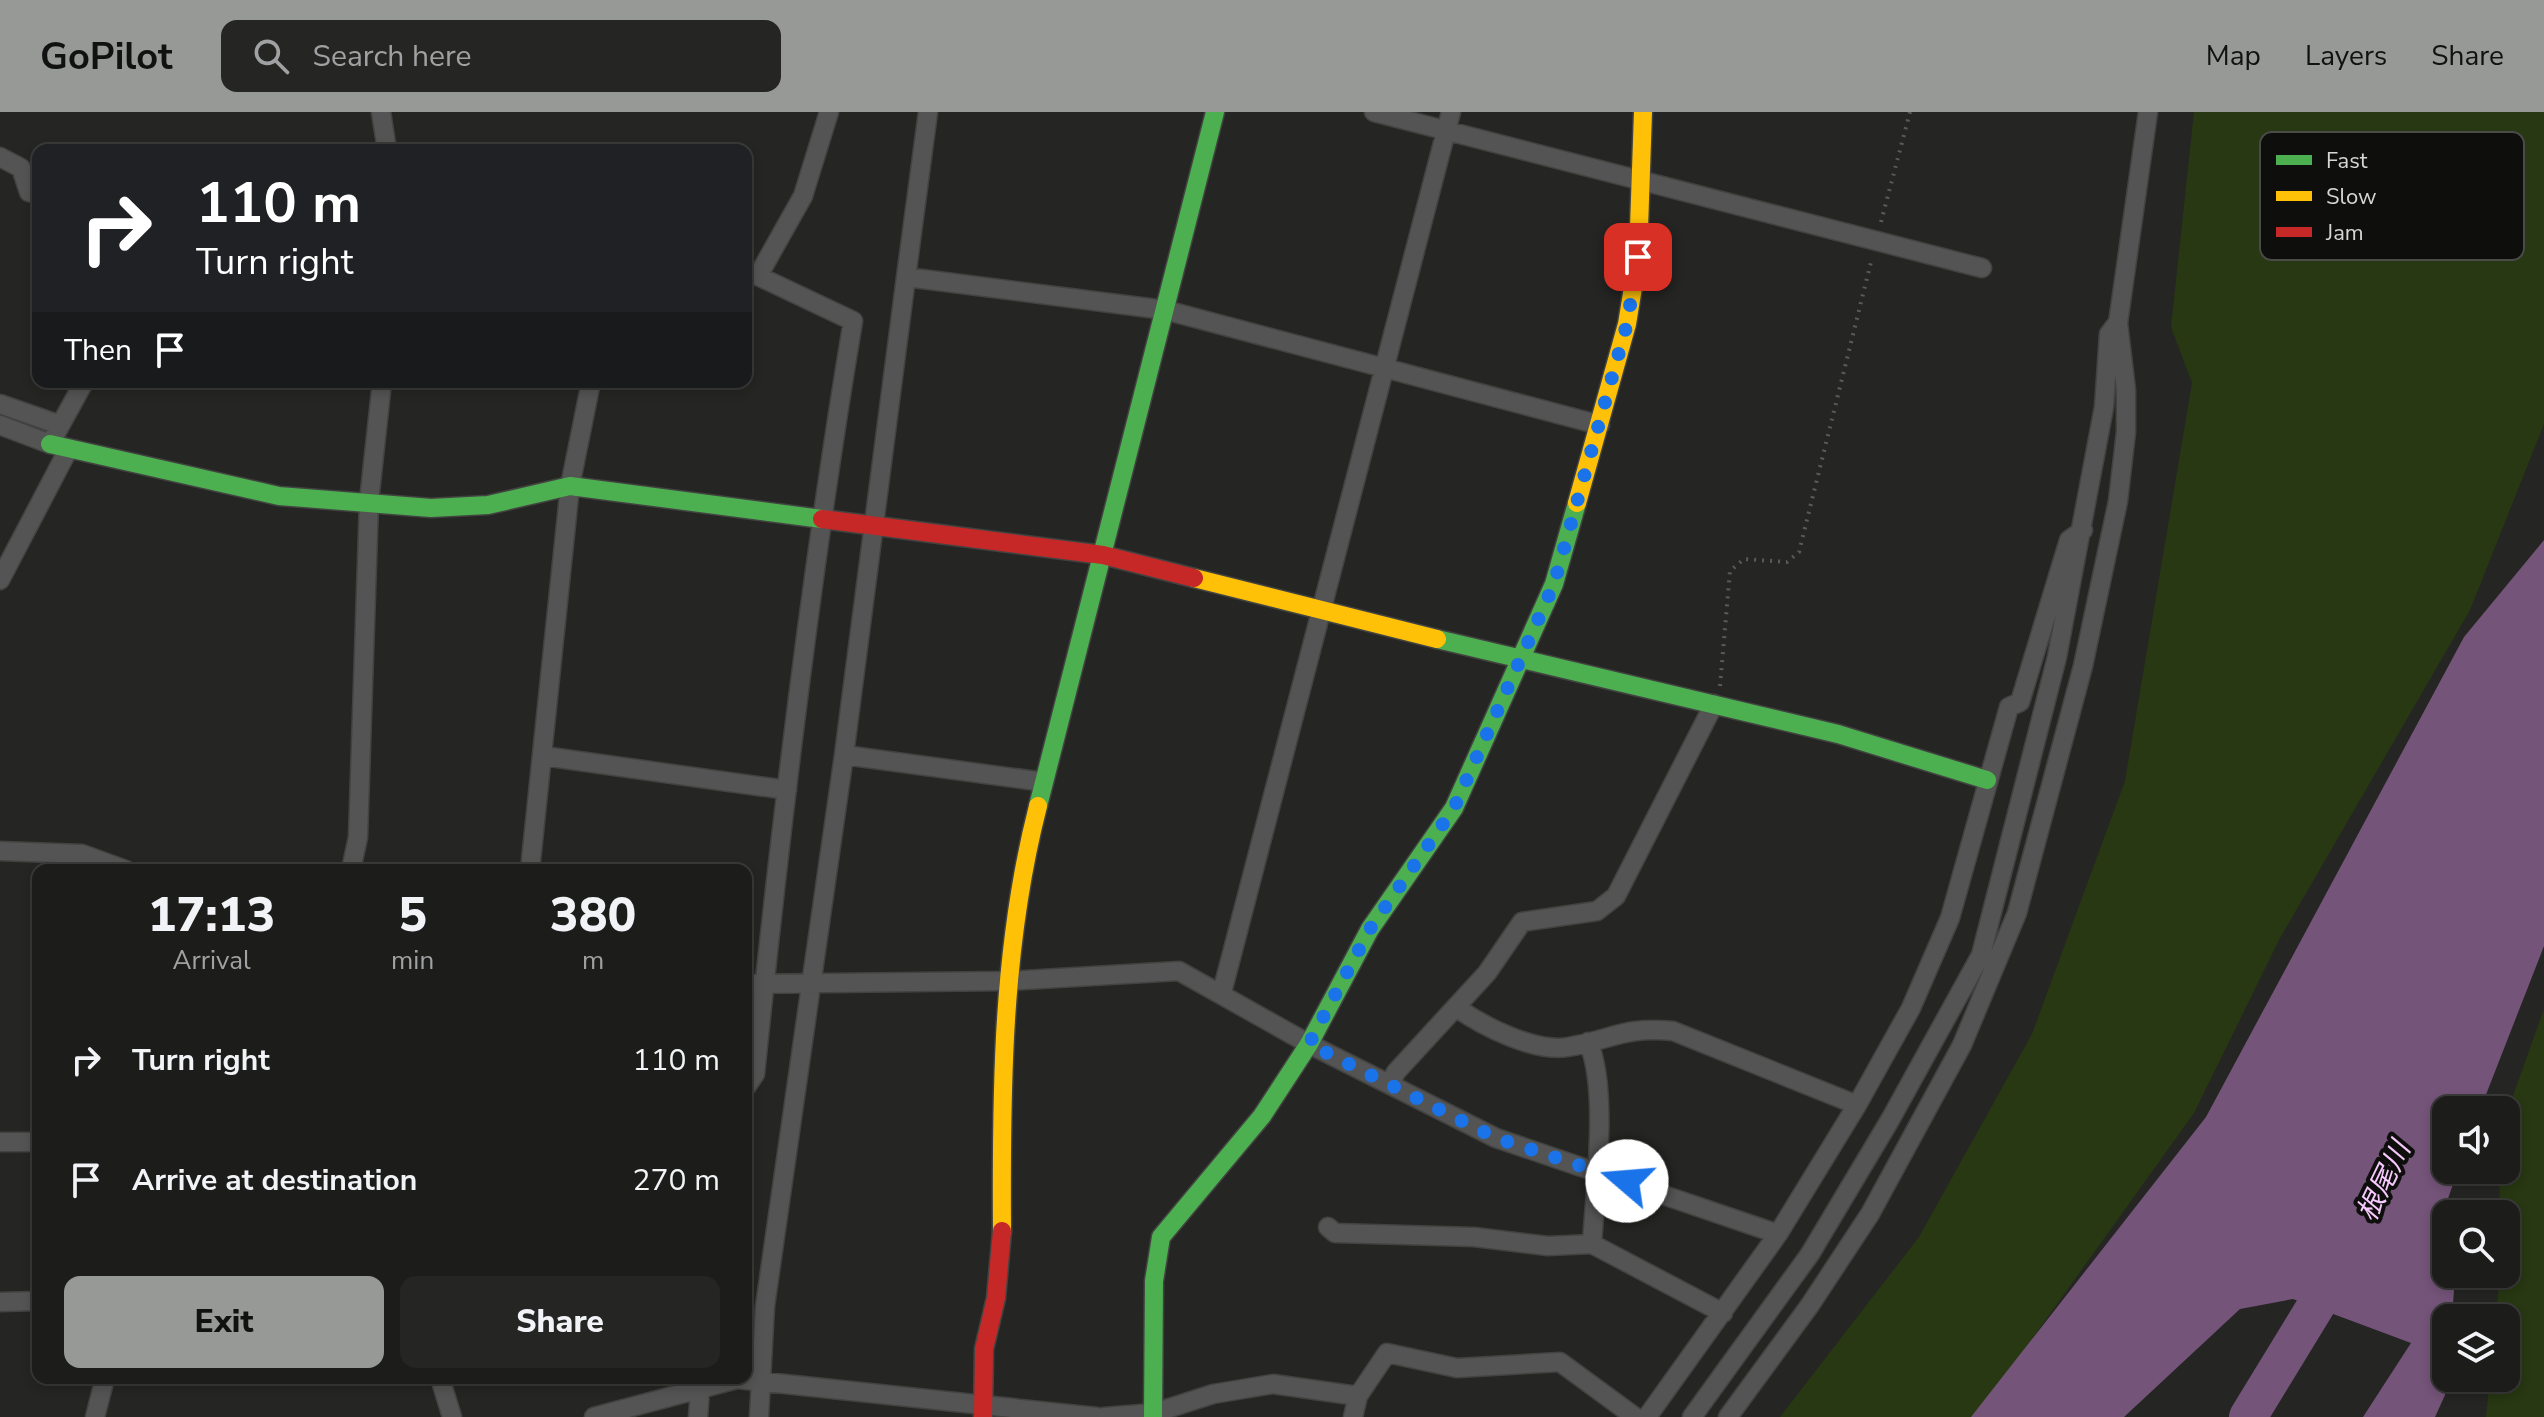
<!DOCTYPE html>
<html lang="en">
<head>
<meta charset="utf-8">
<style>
  :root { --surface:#1c1c1a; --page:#252523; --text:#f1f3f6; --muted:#a0a1a2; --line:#3a3a39; --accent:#979996 }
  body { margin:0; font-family:"Nunito Sans","Noto Sans JP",sans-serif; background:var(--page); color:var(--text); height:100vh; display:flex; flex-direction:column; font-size:30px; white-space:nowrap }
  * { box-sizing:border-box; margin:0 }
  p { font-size:26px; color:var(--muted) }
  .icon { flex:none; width:44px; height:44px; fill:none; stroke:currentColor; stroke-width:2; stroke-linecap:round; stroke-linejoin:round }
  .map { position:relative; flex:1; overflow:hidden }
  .side { position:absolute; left:32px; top:752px; width:720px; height:520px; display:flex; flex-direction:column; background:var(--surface); border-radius:16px; box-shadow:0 4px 12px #0003,0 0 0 2px var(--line) }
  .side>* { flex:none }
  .top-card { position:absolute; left:32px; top:32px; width:720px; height:244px; border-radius:16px; box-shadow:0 4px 12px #0003,0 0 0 2px var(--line); background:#202124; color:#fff; overflow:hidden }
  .controls { position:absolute; left:2432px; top:984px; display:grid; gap:16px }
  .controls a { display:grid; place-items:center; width:88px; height:88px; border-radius:16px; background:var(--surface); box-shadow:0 4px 12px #0003,0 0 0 2px var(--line); font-size:40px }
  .pin { position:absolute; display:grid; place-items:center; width:68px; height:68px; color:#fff; margin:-34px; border-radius:16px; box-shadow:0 4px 12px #0006 }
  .me { position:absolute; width:88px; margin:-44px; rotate:288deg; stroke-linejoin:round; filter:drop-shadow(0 0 6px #0008) }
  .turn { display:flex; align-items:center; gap:28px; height:168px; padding:0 32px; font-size:36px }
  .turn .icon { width:104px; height:104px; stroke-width:2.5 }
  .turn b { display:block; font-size:56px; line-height:68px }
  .then { display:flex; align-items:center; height:76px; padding:0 32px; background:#0003; gap:16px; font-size:30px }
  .eta { display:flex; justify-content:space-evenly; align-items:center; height:136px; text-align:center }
  .eta b { font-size:48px; font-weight:800; line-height:56px }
  .action { display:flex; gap:16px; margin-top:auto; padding:16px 32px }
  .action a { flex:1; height:92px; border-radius:16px; background:var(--accent); color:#111; font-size:32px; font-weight:800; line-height:92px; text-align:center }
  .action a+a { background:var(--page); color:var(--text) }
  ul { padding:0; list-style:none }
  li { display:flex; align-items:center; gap:24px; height:120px; padding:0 32px }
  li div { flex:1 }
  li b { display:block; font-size:30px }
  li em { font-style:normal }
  header { display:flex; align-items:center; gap:48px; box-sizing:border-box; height:112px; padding:0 40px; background:var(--accent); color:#111 }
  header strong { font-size:38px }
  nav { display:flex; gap:44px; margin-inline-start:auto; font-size:28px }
  .search { width:560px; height:72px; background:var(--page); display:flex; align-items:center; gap:20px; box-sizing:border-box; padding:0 28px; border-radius:16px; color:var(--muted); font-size:30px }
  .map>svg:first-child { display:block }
</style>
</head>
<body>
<header>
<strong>GoPilot</strong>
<div class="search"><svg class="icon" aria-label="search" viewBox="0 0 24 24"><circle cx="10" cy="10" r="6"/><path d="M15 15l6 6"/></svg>Search here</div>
<nav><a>Map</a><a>Layers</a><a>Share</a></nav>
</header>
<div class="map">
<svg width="2544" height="1305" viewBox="0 0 2544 1305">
  <rect width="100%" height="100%" fill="#252623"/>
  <path fill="#273812" d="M 2194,0 L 2544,0 L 2544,312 L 2470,498 L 2280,826 L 2194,1001 L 1976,1305 L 1780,1305 L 1919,1125 L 2032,922 L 2125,669 L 2192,271 L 2171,215 Z
    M 2544,897 L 2544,1305 L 2486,1305 L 2490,1266 L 2506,1266 L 2506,1206 L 2496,1206 L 2500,1162 L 2506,1162 L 2506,1102 L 2500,1102 L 2499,1058 L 2506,1058 L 2506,1003 Z"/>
  <path fill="#745479" d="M 2544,428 L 2544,834 L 2480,998 L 2446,998 L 2446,1058 L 2458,1058 L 2430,1138 L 2454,1178 L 2452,1206 L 2446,1206 L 2445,1283 L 2435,1305 L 2363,1305 L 2411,1231 L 2293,1187 L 2240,1197 L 2124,1305 L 1971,1305 L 2206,1005 L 2464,525 Z"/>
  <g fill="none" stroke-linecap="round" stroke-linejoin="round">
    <path stroke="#745479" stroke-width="38" d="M 2248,1305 L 2342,1151"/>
    <defs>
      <path id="street" d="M 381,0 L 387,38
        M 1374,0 L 1982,156
        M 0,45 L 21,56 L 29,80 L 38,82
        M 746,162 L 758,164 L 853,209 C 811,459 781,710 755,962 L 746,975
        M 758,164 L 803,84 L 829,0
        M 906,165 L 928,0
        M 0,292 L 60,313
        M 0,313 L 50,332 L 84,270
        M 0,468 L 68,338
        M 543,644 L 787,678
        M 1044,670 L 844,643 L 906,165 L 1165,198 L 1600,313
        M 0,739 L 82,742 L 126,758
        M 351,758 L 358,725 L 369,389 L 382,270
        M 530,758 L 570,374 L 591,270
        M 746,872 L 1007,869 L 1179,859 L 1309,932 L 1496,1026 L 1778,1122
        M 1222,880 L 1451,0
        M 1457,896 C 1483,914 1535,941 1568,935 C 1611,928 1624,914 1673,919 L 1857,993 L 1778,1122 L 1647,1305
        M 1588,930 C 1609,976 1595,1080 1592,1132
        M 1390,972 L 1396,960 L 1487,861 L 1522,810 L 1597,799 L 1616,784 L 1714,592
        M 1857,993 L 1911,896 L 1950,806 L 2009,595 L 2020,590 L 2069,428 L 2083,418
        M 0,1030 L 38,1030
        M 1328,1115 L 1335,1121 L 1474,1125 L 1548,1134 L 1592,1132 L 1723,1201
        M 0,1190 L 38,1189
        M 440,1266 L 452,1305
        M 95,1305 L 105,1266
        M 594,1305 L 737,1267 L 1097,1305
        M 698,1305 L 701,1266
        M 759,1305 L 765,1194 L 844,643
        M 1104,1305 L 1154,1301 L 1213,1282 L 1273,1272 L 1358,1284 L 1387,1241 L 1457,1256 L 1560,1250 L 1635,1305
        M 1353,1305 L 1358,1284
        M 1692,1305 L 1810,1142 L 1890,1008 L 1981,843 L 2057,545 L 2104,295 L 2109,222 L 2116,213
        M 1728,1305 L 1810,1193 L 1870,1102 L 1962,933 L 2017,801 L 2083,554 L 2118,389 L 2126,320 L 2126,278 L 2118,211 L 2148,0"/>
      <path id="fast" d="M 50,332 L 279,384 L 431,396 L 488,393 L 570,374 L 822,407
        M 1437,527 L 1838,622 L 1987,668
        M 1038,694 L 1215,0
        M 1153,1305 L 1154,1169 L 1161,1125 L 1262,1004 L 1309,932 L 1370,817 L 1454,696 L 1554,472 L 1577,391"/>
      <path id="slow" d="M 1577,391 L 1627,212 L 1638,145 L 1643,0
        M 1194,466 L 1437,527
        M 1002,1119 C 1001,976 1002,834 1038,694"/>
      <path id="jam" d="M 822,407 L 1103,443 L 1194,466
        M 983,1305 L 984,1237 L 996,1186 L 1002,1119"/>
    </defs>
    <use href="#street" stroke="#424341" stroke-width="21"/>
    <use href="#fast" stroke="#424341" stroke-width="21"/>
    <use href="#slow" stroke="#424341" stroke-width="21"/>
    <use href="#jam" stroke="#424341" stroke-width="21"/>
    <path stroke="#5a5a58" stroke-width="4" stroke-dasharray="2 6" stroke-linecap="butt" d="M 1881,110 L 1910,0
      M 1720,574 L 1730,459 L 1744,447 L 1787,450 L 1799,440 L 1872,146"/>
    <use href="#street" stroke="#535453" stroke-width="18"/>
    <use href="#fast" stroke="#4caf50" stroke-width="18"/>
    <use href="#slow" stroke="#ffc107" stroke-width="18"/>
    <use href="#jam" stroke="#c62828" stroke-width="18"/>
  </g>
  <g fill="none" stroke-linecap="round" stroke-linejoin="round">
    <path stroke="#1a73e8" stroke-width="14" stroke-dasharray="0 25.2" d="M 1627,1069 L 1496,1026 L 1309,932 L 1370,817 L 1454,696 L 1554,472 L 1627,212 L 1638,145"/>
  </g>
  <g text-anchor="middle" stroke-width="8" stroke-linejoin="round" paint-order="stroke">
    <g font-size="28" font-style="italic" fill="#f6c9fc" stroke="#0e0f0d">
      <text transform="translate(2383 1069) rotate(-64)" y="10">根尾川</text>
    </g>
  </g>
  <rect x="2260" y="20" width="264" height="128" rx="12" fill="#0e0f0d" stroke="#4a4b49" stroke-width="2"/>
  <rect x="2276" y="43" width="36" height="10" fill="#4caf50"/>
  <rect x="2276" y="79" width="36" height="10" fill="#ffc107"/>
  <rect x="2276" y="115" width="36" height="10" fill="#c62828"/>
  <g font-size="22" fill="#d5d7d4">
    <text x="2326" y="56">Fast</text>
    <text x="2326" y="92">Slow</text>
    <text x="2326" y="128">Jam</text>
  </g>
</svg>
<div class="controls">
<a><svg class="icon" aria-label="sound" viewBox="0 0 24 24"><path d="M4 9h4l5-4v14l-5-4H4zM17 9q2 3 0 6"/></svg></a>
<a><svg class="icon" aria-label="search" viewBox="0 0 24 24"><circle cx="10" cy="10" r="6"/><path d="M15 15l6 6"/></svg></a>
<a><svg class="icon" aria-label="layers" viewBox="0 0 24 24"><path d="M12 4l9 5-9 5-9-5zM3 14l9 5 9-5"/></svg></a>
</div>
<div class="pin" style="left:1638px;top:145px;background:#d93025"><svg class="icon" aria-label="arrive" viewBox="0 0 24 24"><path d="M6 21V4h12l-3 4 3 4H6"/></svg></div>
<svg class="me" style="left:1627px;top:1069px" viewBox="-20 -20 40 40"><circle r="19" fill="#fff"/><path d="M0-13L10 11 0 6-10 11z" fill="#1a73e8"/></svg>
<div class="top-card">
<div class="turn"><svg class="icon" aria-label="right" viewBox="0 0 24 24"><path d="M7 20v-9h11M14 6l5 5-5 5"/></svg><div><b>110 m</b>Turn right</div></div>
<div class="then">Then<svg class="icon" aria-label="arrive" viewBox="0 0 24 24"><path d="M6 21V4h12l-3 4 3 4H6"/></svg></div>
</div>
<section class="side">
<div class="eta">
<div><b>17:13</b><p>Arrival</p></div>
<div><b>5</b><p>min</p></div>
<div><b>380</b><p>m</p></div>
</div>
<ul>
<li><svg class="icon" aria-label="right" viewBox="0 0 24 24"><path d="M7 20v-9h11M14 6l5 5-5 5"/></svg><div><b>Turn right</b></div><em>110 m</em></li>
<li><svg class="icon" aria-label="arrive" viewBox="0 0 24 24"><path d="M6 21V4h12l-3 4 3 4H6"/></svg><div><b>Arrive at destination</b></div><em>270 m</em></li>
</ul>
<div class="action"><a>Exit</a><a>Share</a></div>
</section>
</div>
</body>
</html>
